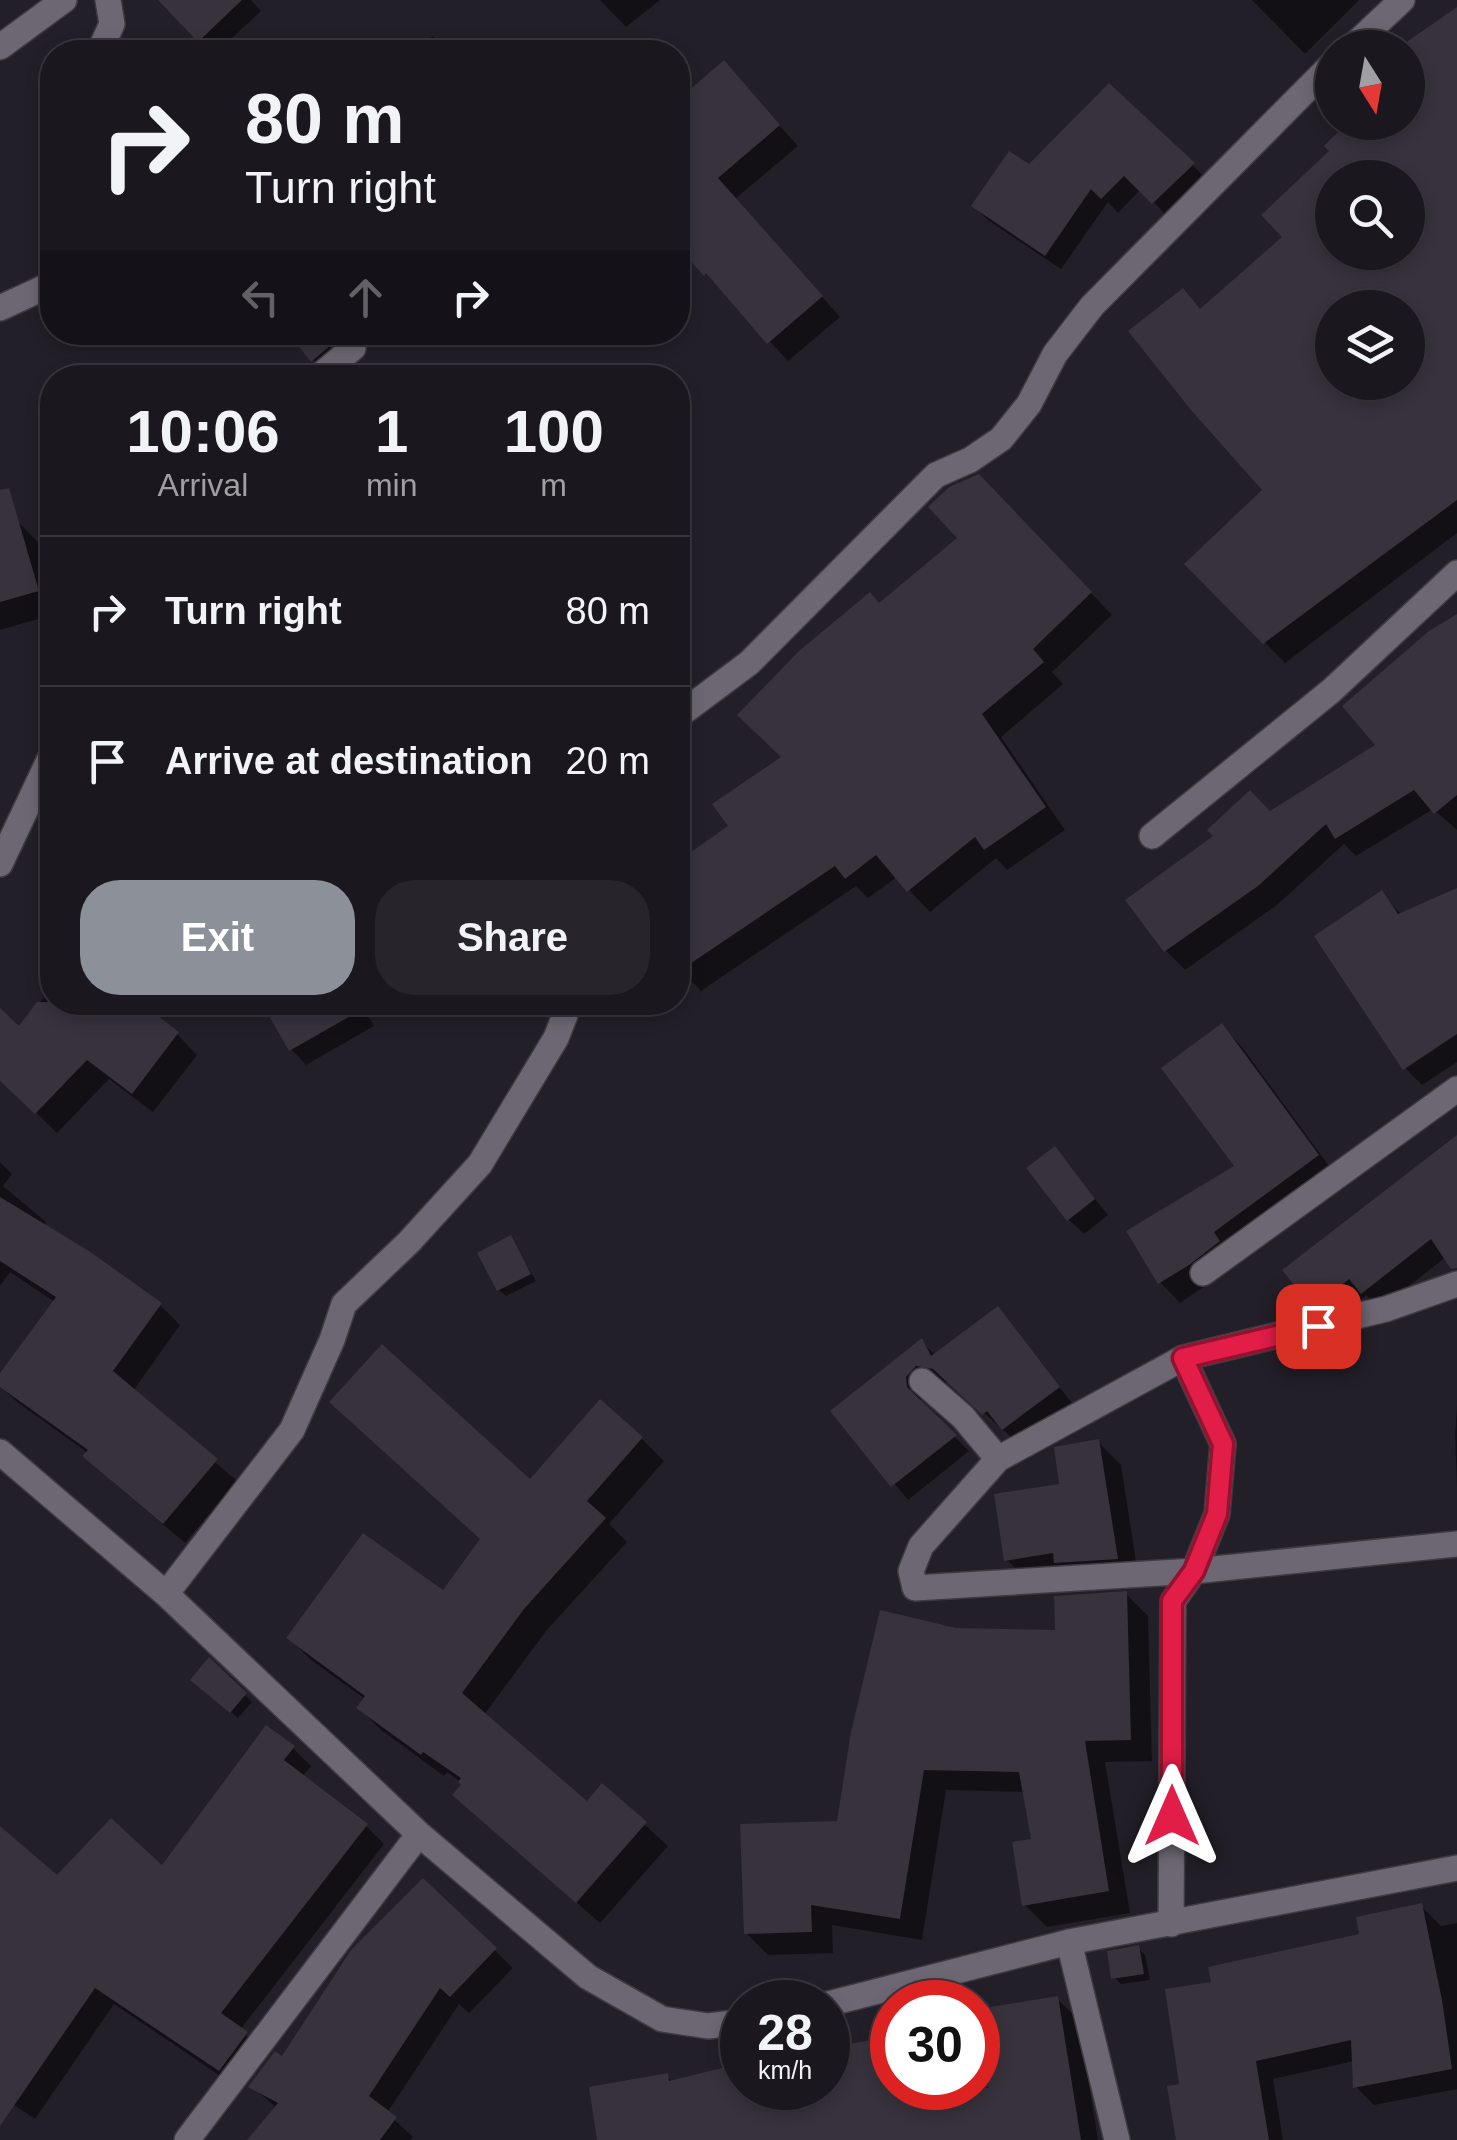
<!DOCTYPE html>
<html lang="en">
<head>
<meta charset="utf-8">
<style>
  :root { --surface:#1a171e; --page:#27242b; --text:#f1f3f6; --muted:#9f9fa4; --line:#38363c; --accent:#8c9099 }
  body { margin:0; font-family:Helvetica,sans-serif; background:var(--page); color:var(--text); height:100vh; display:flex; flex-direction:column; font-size:38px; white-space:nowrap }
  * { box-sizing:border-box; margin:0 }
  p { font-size:32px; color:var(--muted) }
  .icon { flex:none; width:55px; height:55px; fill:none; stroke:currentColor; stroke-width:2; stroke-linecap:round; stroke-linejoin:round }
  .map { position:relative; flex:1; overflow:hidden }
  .side { position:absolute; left:40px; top:365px; width:650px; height:650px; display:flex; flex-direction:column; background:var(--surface); border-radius:40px; box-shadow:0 5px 15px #0003,0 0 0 2px var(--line) }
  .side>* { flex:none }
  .guide { position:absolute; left:40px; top:40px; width:650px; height:305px; border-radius:40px; box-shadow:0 5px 15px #0003,0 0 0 2px var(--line); background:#1a171e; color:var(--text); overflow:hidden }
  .needle { width:65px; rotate:169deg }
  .tools { position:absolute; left:1315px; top:30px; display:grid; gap:20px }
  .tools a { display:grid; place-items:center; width:110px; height:110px; border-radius:50%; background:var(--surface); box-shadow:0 5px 15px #0003,0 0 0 2px var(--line); font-size:50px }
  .speed { position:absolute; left:720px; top:1980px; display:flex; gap:20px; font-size:50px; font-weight:700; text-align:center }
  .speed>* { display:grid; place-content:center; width:130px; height:130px; border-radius:50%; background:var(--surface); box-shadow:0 5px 15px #0003,0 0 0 2px var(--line); line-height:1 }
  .speed small { font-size:25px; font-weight:400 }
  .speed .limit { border:15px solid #d22; background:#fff; color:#111 }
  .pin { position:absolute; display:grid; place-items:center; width:85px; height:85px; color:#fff; margin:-42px; border-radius:20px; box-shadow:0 5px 15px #0006 }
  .me { position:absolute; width:110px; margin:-55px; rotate:0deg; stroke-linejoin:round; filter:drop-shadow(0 0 8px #0008) }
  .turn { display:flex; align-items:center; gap:35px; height:210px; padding:0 40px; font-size:45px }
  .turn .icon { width:130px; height:130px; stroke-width:2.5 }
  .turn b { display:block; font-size:70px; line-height:85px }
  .lanes { display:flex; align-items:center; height:95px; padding:0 40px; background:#0003; justify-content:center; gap:50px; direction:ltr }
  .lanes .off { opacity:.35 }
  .eta { display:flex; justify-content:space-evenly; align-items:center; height:170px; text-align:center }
  .eta b { font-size:60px; font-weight:600; line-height:70px }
  .action { display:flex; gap:20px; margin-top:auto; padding:20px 40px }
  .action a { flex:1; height:115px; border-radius:40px; background:var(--accent); color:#fff; font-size:40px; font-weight:600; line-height:115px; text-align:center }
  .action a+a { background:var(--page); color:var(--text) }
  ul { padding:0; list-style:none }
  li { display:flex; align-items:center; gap:30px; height:150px; padding:0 40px; border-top:2px solid var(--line) }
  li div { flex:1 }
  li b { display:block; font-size:38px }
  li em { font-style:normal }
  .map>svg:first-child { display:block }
</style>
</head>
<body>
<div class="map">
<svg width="1457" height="2140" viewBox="0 0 1457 2140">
  <rect width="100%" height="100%" fill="#231f28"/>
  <path fill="#0007" fill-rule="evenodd" d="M 161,0 L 251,0 L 261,11 L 217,52 L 212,52 Z
    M 600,0 L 660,0 L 626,27 Z
    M 1252,0 L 1359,0 L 1305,54 Z
    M 1456,11 L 1457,533 L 1285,663 L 1188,564 L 1265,490 L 1182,291 L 1202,311 L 1285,237 L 1265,215 L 1408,122 L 1410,66 L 1408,48 L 1403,48 ZM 1332,178 L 1408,178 L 1408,252 L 1332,252 ZM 1332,308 L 1408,308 L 1408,382 L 1332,382 Z
    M 433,36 L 449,52 L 414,52 Z
    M 723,64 L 798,146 L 735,199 L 840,317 L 788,361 L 678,241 L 678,105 Z
    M 1109,86 L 1208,180 L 1169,218 L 1141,189 L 1118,213 L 1108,202 L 1061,269 L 989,221 L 974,206 L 1029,167 Z
    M 284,332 L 332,332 L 354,360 L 332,378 Z
    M 1000,498 L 1112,615 L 1052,672 L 1063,684 L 1001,737 L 1065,830 L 1007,870 L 996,858 L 930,912 L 897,877 L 868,898 L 856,886 L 701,991 L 678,967 L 678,864 L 731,827 L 784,758 L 880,606 L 961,538 Z
    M 17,521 L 39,543 L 52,588 L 52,615 L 0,630 L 0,526 Z
    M 1457,617 L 1457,830 L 1433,809 L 1356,856 L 1344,844 L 1277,905 L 1185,970 L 1166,951 L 1270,813 L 1379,746 Z
    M 1457,891 L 1457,1062 L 1422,1085 L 1405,1068 L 1382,894 L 1402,915 Z
    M 52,987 L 52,1002 L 177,1034 L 197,1055 L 153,1112 L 109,1079 L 57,1133 L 0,1078 L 0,1035 L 19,1030 Z
    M 360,1002 L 374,1026 L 306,1065 L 291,1049 Z
    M 1221,1026 L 1242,1047 L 1337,1177 L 1239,1263 L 1180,1303 L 1160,1282 L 1238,1167 Z
    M 1457,1139 L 1457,1266 L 1447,1256 L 1380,1309 L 1366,1295 L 1332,1323 L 1315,1306 Z
    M 1055,1149 L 1108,1215 L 1084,1234 L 1068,1219 Z
    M 0,1162 L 12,1174 L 3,1186 L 46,1222 L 43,1226 L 160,1305 L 180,1325 L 133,1391 L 237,1481 L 185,1543 L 106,1476 L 88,1453 L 17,1402 L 0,1386 L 0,1377 L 55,1302 L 10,1272 L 0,1286 Z
    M 511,1238 L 536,1281 L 506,1296 L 499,1290 Z
    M 997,1309 L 1072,1403 L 1018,1443 L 950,1383 L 931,1379 L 920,1392 L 921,1404 L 969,1451 L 908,1500 L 834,1411 L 922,1342 L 936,1356 Z
    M 1457,1406 L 1457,1487 L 1455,1434 Z
    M 641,1438 L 664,1461 L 609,1524 L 627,1542 L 546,1631 L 484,1715 L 587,1804 L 602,1786 L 668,1846 L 600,1923 L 478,1817 L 464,1785 L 447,1772 L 444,1776 L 381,1730 L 359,1708 L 365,1699 L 311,1660 L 289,1638 L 443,1593 L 531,1483 Z
    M 1098,1442 L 1121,1465 L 1139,1581 L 1029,1582 L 1006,1559 Z
    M 1126,1594 L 1148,1616 L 1152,1761 L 1105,1762 L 1130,1913 L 1047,1927 L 1025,1905 L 1034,1841 L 1025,1792 L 946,1790 L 922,1940 L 832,1925 L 833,1953 L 768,1955 L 746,1933 L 839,1824 L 956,1630 L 1058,1633 Z
    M 209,1661 L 252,1702 L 238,1718 L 200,1686 Z
    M 293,1748 L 311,1766 L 302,1777 L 366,1826 L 384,1844 L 240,2030 L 265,2052 L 238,2088 L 114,2004 L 35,2119 L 0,2096 L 0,1829 L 57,1879 L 162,1869 Z
    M 423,1881 L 513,1968 L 469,2013 L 459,2004 L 387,2113 L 413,2137 L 411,2140 L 250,2140 L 277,2108 L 251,2086 L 283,2059 Z
    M 1421,1906 L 1441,1926 L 1457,1923 L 1457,2089 L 1374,2105 L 1355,2086 L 1354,2061 L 1273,2079 L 1283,2140 L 1179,2140 L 1182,2086 L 1214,1984 L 1362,1936 Z
    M 1138,1948 L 1145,1955 L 1150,1980 L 1121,1984 L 1114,1977 Z
    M 1057,1999 L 1079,2020 L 1098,2140 L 600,2140 L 667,2076 L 673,2082 L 742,2066 L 742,2088 L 828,2088 L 828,2050 L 886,2040 L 881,2010 L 892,2007 L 892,2088 L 978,2088 L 978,2024 Z"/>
  <path fill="#37323c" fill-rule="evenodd" d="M 158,0 L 242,0 L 198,42 Z
    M 1457,7 L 1457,500 L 1263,644 L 1184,564 L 1262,490 L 1191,410 L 1128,331 L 1183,288 L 1200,309 L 1282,237 L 1261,215 L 1329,151 L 1324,146 L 1348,122 L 1408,122 L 1408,41 ZM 1332,178 L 1408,178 L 1408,252 L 1332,252 ZM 1332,308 L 1408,308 L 1408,382 L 1332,382 Z
    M 724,60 L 780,125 L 718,178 L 823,296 L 767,344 L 706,273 L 704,276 L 678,247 L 678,100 Z
    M 1109,83 L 1195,163 L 1152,204 L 1124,176 L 1101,199 L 1091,189 L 1045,256 L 971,206 L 1009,151 L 1029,164 Z
    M 288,332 L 331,332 L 337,340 L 311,362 Z
    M 979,474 L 1092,592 L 1033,649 L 1044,662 L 982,714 L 1046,807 L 984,850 L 975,837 L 907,892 L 876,855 L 845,879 L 835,866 L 678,972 L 678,861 L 728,826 L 712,804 L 781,757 L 737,715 L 799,651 L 870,592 L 879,603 L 957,538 L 928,507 L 949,487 Z
    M 9,488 L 39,591 L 0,602 L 0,490 Z
    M 1457,614 L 1457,795 L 1434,814 L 1414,790 L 1335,839 L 1326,824 L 1258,886 L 1164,952 L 1125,900 L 1213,836 L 1207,830 L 1250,790 L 1270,811 L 1375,745 L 1342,706 L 1429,631 Z
    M 1457,888 L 1457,1034 L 1403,1070 L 1314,936 L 1382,890 L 1398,914 Z
    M 37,1002 L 140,1002 L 179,1032 L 132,1094 L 87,1060 L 35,1114 L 0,1081 L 0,1008 L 19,1026 Z
    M 287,1002 L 375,1002 L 289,1051 L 268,1014 Z
    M 1222,1023 L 1319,1155 L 1214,1232 L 1220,1241 L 1189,1265 L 1158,1284 L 1126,1231 L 1234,1166 L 1161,1068 Z
    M 1457,1135 L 1457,1268 L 1451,1269 L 1431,1239 L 1361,1294 L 1349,1279 L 1313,1308 L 1282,1270 Z
    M 1055,1146 L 1095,1199 L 1067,1221 L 1026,1168 Z
    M 0,1197 L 89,1251 L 162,1303 L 113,1371 L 218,1459 L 163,1524 L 82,1456 L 88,1450 L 0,1387 L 0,1373 L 56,1297 L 0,1261 Z
    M 511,1235 L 531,1274 L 497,1291 L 477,1253 Z
    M 998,1306 L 1060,1387 L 1002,1430 L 987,1411 L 982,1415 L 933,1369 L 916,1366 L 906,1377 L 907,1387 L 957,1435 L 891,1487 L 830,1411 L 922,1338 L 931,1356 Z
    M 382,1344 L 530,1479 L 600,1399 L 643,1437 L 587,1501 L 606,1518 L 524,1609 L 462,1693 L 587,1801 L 602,1783 L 647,1822 L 576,1903 L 452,1795 L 461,1785 L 458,1782 L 461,1778 L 423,1752 L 421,1755 L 356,1708 L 365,1696 L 286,1638 L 363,1533 L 443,1590 L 480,1539 L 329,1402 Z
    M 1099,1439 L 1118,1559 L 1054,1563 L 1053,1553 L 1004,1561 L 994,1494 L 1059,1484 L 1054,1447 Z
    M 1127,1591 L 1131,1740 L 1085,1741 L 1109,1891 L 1022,1906 L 1012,1842 L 1031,1839 L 1019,1772 L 924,1770 L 900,1919 L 811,1905 L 812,1932 L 744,1934 L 740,1824 L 837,1821 L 851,1732 L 880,1610 L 956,1628 L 1055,1630 L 1054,1596 Z
    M 209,1657 L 247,1693 L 230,1713 L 190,1680 Z
    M 266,1725 L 295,1746 L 284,1760 L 368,1824 L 221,2013 L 248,2032 L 219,2071 L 95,1988 L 0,2126 L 0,1826 L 57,1875 L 111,1818 L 162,1865 Z
    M 423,1878 L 497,1948 L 450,1997 L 440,1988 L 369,2096 L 397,2117 L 380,2140 L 247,2140 L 278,2103 L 248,2087 L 275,2051 L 282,2056 L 351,1950 Z
    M 1422,1903 L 1442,2000 L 1452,2069 L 1353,2088 L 1351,2040 L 1256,2061 L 1269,2140 L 1176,2140 L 1167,2086 L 1179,2084 L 1165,1989 L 1211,1982 L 1208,1967 L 1359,1934 L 1356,1917 Z
    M 1139,1945 L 1144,1974 L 1111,1979 L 1107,1951 Z
    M 1058,1996 L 1081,2140 L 597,2140 L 589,2087 L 668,2073 L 669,2081 L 742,2063 L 742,2088 L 828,2088 L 828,2047 L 892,2037 L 892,2088 L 988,2088 L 978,2009 Z"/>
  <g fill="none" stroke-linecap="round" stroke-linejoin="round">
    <defs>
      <path id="minor" d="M 0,47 L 64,0
        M 1351,48 L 1402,0
        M 99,52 L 112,24 L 108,0
        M 0,308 L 52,284
        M 317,378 L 353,348
        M 678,716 L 749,663 L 936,475 L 970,460 L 1001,439 L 1029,404 L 1055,354 L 1092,306 L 1332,64
        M 1152,836 L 1331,691 L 1457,573
        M 0,864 L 52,754
        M 1203,1273 L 1457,1089
        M 922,1381 L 963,1417 L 998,1459 L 1183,1358 L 1386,1309 L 1457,1284
        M 0,1452 L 166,1594 L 419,1834 L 588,1977 L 662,2019 L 708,2026 L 742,2022
        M 998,1459 L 921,1546 L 911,1571 L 915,1588 L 1194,1571 L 1457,1544
        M 166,1594 L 292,1430 L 332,1340 L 344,1304 L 409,1242 L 480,1164 L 556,1038 L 565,1015 L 560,1002
        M 1171,1924 L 1173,1601 L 1194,1571 L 1217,1514 L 1223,1444 L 1183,1358
        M 1069,1942 L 1117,2140
        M 828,2004 L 1069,1942 L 1457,1868
        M 187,2140 L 419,1834"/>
    </defs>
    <use href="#minor" stroke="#3e3a42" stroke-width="28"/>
    <use href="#minor" stroke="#6c6772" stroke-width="25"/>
  </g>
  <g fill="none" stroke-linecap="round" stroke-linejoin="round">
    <defs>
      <path id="route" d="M 1172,1816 L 1172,1601 L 1194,1571 L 1217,1514 L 1223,1444 L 1183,1358 L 1318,1326"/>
    </defs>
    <use href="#route" stroke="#92132f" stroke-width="25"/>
    <use href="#route" stroke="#e11d48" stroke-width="18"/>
  </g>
</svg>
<div class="tools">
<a><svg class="needle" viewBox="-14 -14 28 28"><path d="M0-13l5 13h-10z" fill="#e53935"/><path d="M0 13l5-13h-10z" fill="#9f9fa4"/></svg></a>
<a><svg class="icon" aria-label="search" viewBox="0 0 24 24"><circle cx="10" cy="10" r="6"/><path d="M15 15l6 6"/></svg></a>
<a><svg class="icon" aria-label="layers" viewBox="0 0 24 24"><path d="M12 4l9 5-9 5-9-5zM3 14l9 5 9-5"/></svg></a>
</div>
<div class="speed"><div>28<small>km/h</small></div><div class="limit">30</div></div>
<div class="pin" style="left:1318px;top:1326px;background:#d93025"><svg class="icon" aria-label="arrive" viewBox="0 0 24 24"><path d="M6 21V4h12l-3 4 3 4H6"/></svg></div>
<svg class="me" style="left:1172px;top:1816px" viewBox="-20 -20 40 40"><path d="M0-17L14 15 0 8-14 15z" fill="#e11d48" stroke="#fff" stroke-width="4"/></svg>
<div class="guide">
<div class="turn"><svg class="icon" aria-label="right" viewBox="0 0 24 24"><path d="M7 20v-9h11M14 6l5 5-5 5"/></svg><div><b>80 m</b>Turn right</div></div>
<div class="lanes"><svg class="icon off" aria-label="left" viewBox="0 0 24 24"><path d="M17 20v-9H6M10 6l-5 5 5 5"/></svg><svg class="icon off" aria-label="ahead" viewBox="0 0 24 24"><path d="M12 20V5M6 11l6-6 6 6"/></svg><svg class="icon" aria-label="right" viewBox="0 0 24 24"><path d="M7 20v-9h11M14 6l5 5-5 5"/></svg></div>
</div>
<section class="side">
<div class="eta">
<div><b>10:06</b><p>Arrival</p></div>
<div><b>1</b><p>min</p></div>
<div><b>100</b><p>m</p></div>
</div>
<ul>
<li><svg class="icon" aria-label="right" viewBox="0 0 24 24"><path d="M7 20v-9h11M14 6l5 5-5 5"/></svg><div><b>Turn right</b></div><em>80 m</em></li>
<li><svg class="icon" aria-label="arrive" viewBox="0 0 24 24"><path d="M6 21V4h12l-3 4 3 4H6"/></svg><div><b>Arrive at destination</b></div><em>20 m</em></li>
</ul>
<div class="action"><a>Exit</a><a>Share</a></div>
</section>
</div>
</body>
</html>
